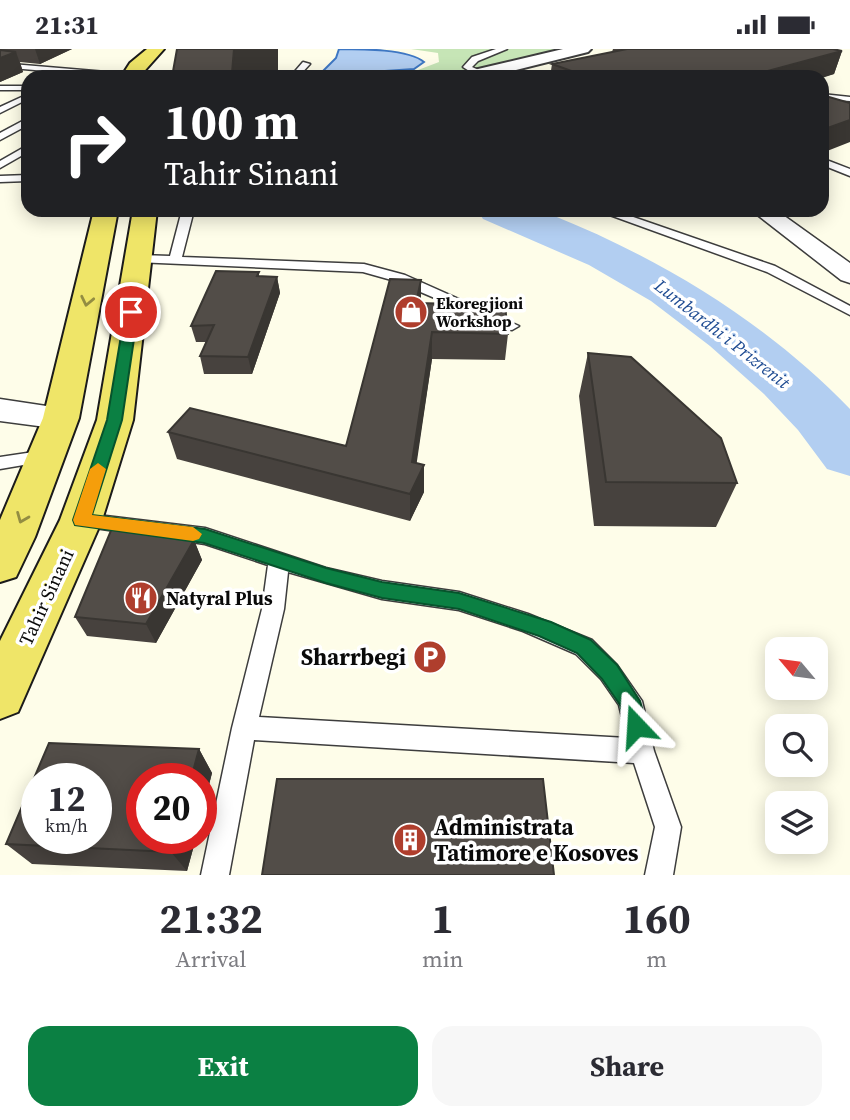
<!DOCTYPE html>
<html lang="en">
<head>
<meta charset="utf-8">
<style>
  :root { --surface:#fff; --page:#f7f7f7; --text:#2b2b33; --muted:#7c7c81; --accent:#0b8043 }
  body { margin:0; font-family:"Source Serif 4",serif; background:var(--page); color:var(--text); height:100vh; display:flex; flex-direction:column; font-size:26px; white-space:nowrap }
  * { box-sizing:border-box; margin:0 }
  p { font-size:23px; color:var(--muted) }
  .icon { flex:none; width:38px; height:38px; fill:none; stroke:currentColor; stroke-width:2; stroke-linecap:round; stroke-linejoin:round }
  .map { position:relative; height:826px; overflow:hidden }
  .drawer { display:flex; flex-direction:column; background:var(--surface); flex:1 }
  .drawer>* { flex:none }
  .hud { position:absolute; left:21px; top:21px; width:808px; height:147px; border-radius:21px; box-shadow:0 4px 18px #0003; background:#202124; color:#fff; overflow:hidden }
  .needle { width:46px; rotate:299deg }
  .controls { position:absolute; left:765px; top:588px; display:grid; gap:14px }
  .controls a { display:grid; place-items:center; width:63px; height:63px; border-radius:14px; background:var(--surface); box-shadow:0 4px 18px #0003; font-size:35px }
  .speed { position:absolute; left:21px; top:714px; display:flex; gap:14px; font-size:35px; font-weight:700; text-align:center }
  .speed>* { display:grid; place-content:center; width:91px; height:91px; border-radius:50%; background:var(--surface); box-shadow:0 4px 18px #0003; line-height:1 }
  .speed small { font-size:18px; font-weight:400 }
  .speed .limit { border:10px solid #d22; background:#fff; color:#111 }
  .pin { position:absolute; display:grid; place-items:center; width:60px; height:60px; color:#fff; margin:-30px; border:4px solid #fff; border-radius:50%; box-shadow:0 2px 7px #0007 }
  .me { position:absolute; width:77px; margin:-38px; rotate:340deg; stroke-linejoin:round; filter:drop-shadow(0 0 5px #0008) }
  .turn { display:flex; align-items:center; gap:24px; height:147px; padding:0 28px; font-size:32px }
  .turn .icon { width:91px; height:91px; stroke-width:2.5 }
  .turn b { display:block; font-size:49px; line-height:60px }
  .eta { display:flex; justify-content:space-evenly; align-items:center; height:119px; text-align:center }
  .eta b { font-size:42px; font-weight:700; line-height:49px }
  .primary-button { display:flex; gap:14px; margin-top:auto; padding:14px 28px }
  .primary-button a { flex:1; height:80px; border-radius:21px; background:var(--accent); color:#fff; font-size:28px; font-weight:700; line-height:80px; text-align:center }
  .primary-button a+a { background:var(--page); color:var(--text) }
  .status { display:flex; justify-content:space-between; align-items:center; height:49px; padding:0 35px; background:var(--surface); direction:ltr }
  .status svg { height:19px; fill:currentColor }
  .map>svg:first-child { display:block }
</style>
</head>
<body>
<div class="status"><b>21:31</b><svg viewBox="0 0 49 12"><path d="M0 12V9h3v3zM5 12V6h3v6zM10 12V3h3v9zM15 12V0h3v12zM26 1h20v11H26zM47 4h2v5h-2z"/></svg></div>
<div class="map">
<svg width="850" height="826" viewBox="0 0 850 826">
  <rect width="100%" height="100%" fill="#fefde9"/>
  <path fill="#c6e5b6" d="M 411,0 L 566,0 L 443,28 L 378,28 L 405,26 L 439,13 L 438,4 Z"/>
  <path fill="#b2cef1" stroke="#3e77c3" stroke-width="2" d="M 339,0 C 361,0 409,0 424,13 L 414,20 L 385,22 L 372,28 L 317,28 L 336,9 Z"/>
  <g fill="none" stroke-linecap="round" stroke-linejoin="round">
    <path fill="#b2cef1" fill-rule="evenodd" d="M 477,161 L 538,161 L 552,166 C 662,210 767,274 850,360 L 850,427 L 827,420 L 798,381 L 764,345 L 710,297 L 651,252 L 589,216 L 483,170 Z"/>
    <defs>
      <path id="service" d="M 496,0 L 507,0 L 478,12 L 472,18 L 483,23 L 483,27 L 477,27 L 463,18 L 472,8 Z
        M 303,13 L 310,15 L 298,28 L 290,28 Z
        M 0,14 L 130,25 L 134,27 L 115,28 L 0,18 Z
        M 0,37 L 28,37 L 28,41 L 0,41 Z
        M 28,45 L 28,50 L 0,64 L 0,58 Z
        M 822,45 L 850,48 L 850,52 L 822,50 Z
        M 28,69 L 28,76 L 0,91 L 0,84 Z
        M 28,96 L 28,103 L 0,119 L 0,112 Z
        M 829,112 L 850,120 L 850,127 L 825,117 L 825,113 Z
        M 28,126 L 28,132 L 0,133 L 0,127 Z
        M 182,161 L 194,161 L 182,208 L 364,215 L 405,226 L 519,277 L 512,281 L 507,280 L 395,232 L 363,223 L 136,213 L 136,207 L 140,206 L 170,207 Z
        M 596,161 L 613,161 L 775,217 L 850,257 L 850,266 L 767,223 Z
        M 47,401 L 56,407 L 53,411 L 0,420 L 0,408 Z
        M 81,464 L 205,479 L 326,519 L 382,532 L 459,543 L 528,565 L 592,591 L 617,616 L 642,652 L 654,702 L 681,778 L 673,826 L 645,826 L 655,778 L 634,714 L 254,691 L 229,826 L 201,826 L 232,679 L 262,560 L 268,516 L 205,495 L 74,476 L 72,471 L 74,466 ZM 288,523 L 382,550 L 459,561 L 523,582 L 576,605 L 601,630 L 619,656 L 627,689 L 259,668 L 284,560 Z"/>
      <path id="minor" d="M 751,161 L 776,161 L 850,214 L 850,234 L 841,231 Z
        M 0,350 L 73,361 L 77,369 L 73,377 L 61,380 L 0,372 Z"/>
      <path id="tertiary" d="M 563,0 L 591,0 L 588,3 L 488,28 L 458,28 L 461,24 Z"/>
      <path id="primary" d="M 147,0 L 164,0 L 139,28 L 121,28 L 130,14 Z
        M 94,161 L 118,161 L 79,369 L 35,488 L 16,528 L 0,533 L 0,471 L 43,369 Z
        M 133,161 L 157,161 L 133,371 L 102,471 L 18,663 L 0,670 L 0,592 L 60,471 L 97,371 Z"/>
    </defs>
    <use href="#service" stroke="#3d3d3d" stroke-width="3"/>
    <use href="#minor" stroke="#3d3d3d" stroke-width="3"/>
    <use href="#tertiary" stroke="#3d3d3d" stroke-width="4"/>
    <use href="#primary" stroke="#1b1b1b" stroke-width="4"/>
    <use href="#service" fill="#fff" fill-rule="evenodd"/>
    <use href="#minor" fill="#fff" fill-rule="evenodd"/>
    <use href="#tertiary" fill="#fff" fill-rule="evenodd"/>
    <use href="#primary" fill="#efe568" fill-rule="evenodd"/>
  </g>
  <path fill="#47423e" d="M 0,0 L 72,0 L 40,15 L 20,13 L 23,23 L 0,33 Z
    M 613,0 L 833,0 L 842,2 L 834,25 L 822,28 L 550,28 L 552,15 L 612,3 Z
    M 259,223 L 259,227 L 277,228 L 280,244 L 252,325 L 204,325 L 200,307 L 206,293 L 196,293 L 191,277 Z
    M 421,254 L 508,285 L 505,311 L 432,310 L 416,414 L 424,416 L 424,443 L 410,472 L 177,410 L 168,383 L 346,397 Z
    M 588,304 L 737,434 L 716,478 L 594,477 L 579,347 Z
    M 194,491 L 202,511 L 156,594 L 87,587 L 75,568 Z
    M 199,700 L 212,724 L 201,767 L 201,730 L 142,789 L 196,789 L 187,822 L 32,815 L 6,795 Z"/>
  <path fill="#393632" d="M 35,0 L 72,0 L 40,15 Z
    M 234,0 L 278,0 L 278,26 L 250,28 L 222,28 Z
    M 842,2 L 834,25 L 822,29 L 752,28 L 753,26 Z
    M 16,3 L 23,23 L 0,33 L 0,9 Z
    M 850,71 L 850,93 L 822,104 L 822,81 Z
    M 277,228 L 280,244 L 252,325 L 248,308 Z
    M 421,231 L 421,257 L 416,254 Z
    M 432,283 L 432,310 L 413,439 L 424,416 L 424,443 L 410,472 L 410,445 L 412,413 Z
    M 194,491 L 202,511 L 156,594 L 146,575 Z
    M 199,700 L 212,724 L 201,767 L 201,730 L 191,730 Z
    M 175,789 L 196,789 L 187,822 L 171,803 Z"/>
  <path fill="#524d48" stroke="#393632" stroke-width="2" fill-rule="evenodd" d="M 177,0 L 234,0 L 232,24 L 222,28 L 172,28 Z
    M 627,0 L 833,0 L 842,2 L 753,26 L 760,28 L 588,28 L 552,15 Z
    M 0,1 L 16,3 L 0,9 Z
    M 822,46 L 850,54 L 850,71 L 822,81 Z
    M 216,222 L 259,223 L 257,227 L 277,228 L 248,308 L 200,307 L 214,276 L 191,277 Z
    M 390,230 L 421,231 L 416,254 L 505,256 L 508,285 L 432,283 L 412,413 L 424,416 L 410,445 L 168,383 L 190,359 L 346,397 Z
    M 588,304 L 631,308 L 721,389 L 737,434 L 606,433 Z
    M 112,479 L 194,491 L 146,575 L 75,568 Z
    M 49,694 L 199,700 L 191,730 L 142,730 L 142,789 L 175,789 L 171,803 L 6,795 ZM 37,730 L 96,730 L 96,789 L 37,789 Z
    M 277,730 L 543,730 L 554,826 L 262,826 Z"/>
  <defs><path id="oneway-chevron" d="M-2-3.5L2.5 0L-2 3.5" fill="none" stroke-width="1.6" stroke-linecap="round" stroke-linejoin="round" transform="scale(1.75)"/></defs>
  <g stroke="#938d42">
    <use href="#oneway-chevron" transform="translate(87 252) rotate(102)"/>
    <use href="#oneway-chevron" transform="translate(22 469) rotate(112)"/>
  </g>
  <path fill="#0b8043" stroke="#07532c" stroke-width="2" d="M 131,260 L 138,263 L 122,371 L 92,466 L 205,480 L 326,519 L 382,533 L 459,544 L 551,573 L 591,591 L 617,616 L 640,652 L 647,677 L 644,685 L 636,688 L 628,685 L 620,656 L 602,630 L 577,604 L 539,587 L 459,560 L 382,549 L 326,534 L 204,494 L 75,476 L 73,471 L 107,371 L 125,263 Z"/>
  <path fill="#f59e0b" d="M 98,414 L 106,420 L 92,466 L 193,478 L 202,485 L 199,490 L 193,492 L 75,476 L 73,471 L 90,420 Z"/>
  <defs>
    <symbol id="shop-disc" viewBox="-11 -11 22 22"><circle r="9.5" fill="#af3e2d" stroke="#fff"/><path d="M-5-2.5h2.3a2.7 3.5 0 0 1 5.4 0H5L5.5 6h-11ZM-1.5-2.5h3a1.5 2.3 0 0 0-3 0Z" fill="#fff"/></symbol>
    <symbol id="restaurant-disc" viewBox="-11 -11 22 22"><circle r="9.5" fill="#af3e2d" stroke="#fff"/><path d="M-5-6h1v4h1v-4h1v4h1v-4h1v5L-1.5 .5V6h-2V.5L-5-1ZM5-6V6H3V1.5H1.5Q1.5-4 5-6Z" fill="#fff"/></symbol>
    <symbol id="parking-disc" viewBox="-11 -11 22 22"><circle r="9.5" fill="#af3e2d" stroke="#fff"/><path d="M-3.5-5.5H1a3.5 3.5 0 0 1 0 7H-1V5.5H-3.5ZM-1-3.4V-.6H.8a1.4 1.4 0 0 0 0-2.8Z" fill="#fff"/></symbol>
    <symbol id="building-disc" viewBox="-11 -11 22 22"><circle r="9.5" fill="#af3e2d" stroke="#fff"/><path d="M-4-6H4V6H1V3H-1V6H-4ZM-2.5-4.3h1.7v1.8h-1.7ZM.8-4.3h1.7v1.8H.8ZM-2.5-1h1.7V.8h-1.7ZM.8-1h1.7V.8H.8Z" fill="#fff"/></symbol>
  </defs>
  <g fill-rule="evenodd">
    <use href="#shop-disc" x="392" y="244" width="38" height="38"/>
    <use href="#restaurant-disc" x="122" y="530" width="38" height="38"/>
    <use href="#parking-disc" x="411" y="589" width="38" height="38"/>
    <use href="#building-disc" x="391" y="772" width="38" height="38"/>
  </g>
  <g text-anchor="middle" stroke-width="7" stroke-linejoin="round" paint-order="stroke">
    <g font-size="16" font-weight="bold" fill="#0a0a0a" stroke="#fff" text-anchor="start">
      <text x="436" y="260">Ekoregjioni<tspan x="436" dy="18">Workshop</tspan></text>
    </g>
    <g font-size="18" font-style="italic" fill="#1e4b92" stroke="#fff">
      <text transform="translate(722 285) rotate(38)" y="6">Lumbardhi i Prizrenit</text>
    </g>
    <g font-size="19" fill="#0a0a0a" stroke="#fff">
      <text transform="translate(46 548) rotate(-65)" y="7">Tahir Sinani</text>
    </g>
    <g font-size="19" font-weight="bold" fill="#0a0a0a" stroke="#fff" text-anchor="start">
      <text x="166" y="556">Natyral Plus</text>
    </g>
    <g font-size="23" font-weight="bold" fill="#0a0a0a" stroke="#fff" text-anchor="end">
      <text x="406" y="616">Sharrbegi</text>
      <text x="434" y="786" text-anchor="start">Administrata<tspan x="434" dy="26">Tatimore e Kosoves</tspan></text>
    </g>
  </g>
</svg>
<div class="controls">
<a><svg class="needle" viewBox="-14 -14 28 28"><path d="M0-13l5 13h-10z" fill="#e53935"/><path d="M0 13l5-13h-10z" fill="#7c7c81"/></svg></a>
<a><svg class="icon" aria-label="search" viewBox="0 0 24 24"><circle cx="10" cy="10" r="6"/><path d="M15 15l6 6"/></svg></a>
<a><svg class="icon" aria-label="layers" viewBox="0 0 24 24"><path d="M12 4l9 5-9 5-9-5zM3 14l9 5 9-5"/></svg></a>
</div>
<div class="speed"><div>12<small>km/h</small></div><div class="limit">20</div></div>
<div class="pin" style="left:131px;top:263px;background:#d93025"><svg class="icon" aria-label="arrive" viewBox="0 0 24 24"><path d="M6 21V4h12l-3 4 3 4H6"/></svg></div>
<svg class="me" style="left:636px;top:677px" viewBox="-20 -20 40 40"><path d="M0-17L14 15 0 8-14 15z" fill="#0b8043" stroke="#fff" stroke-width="4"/></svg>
<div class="hud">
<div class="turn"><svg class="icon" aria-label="right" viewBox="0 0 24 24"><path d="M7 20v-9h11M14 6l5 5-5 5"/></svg><div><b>100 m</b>Tahir Sinani</div></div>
</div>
</div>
<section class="drawer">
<div class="eta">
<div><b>21:32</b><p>Arrival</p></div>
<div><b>1</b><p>min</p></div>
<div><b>160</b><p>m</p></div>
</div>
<div class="primary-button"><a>Exit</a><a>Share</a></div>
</section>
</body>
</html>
